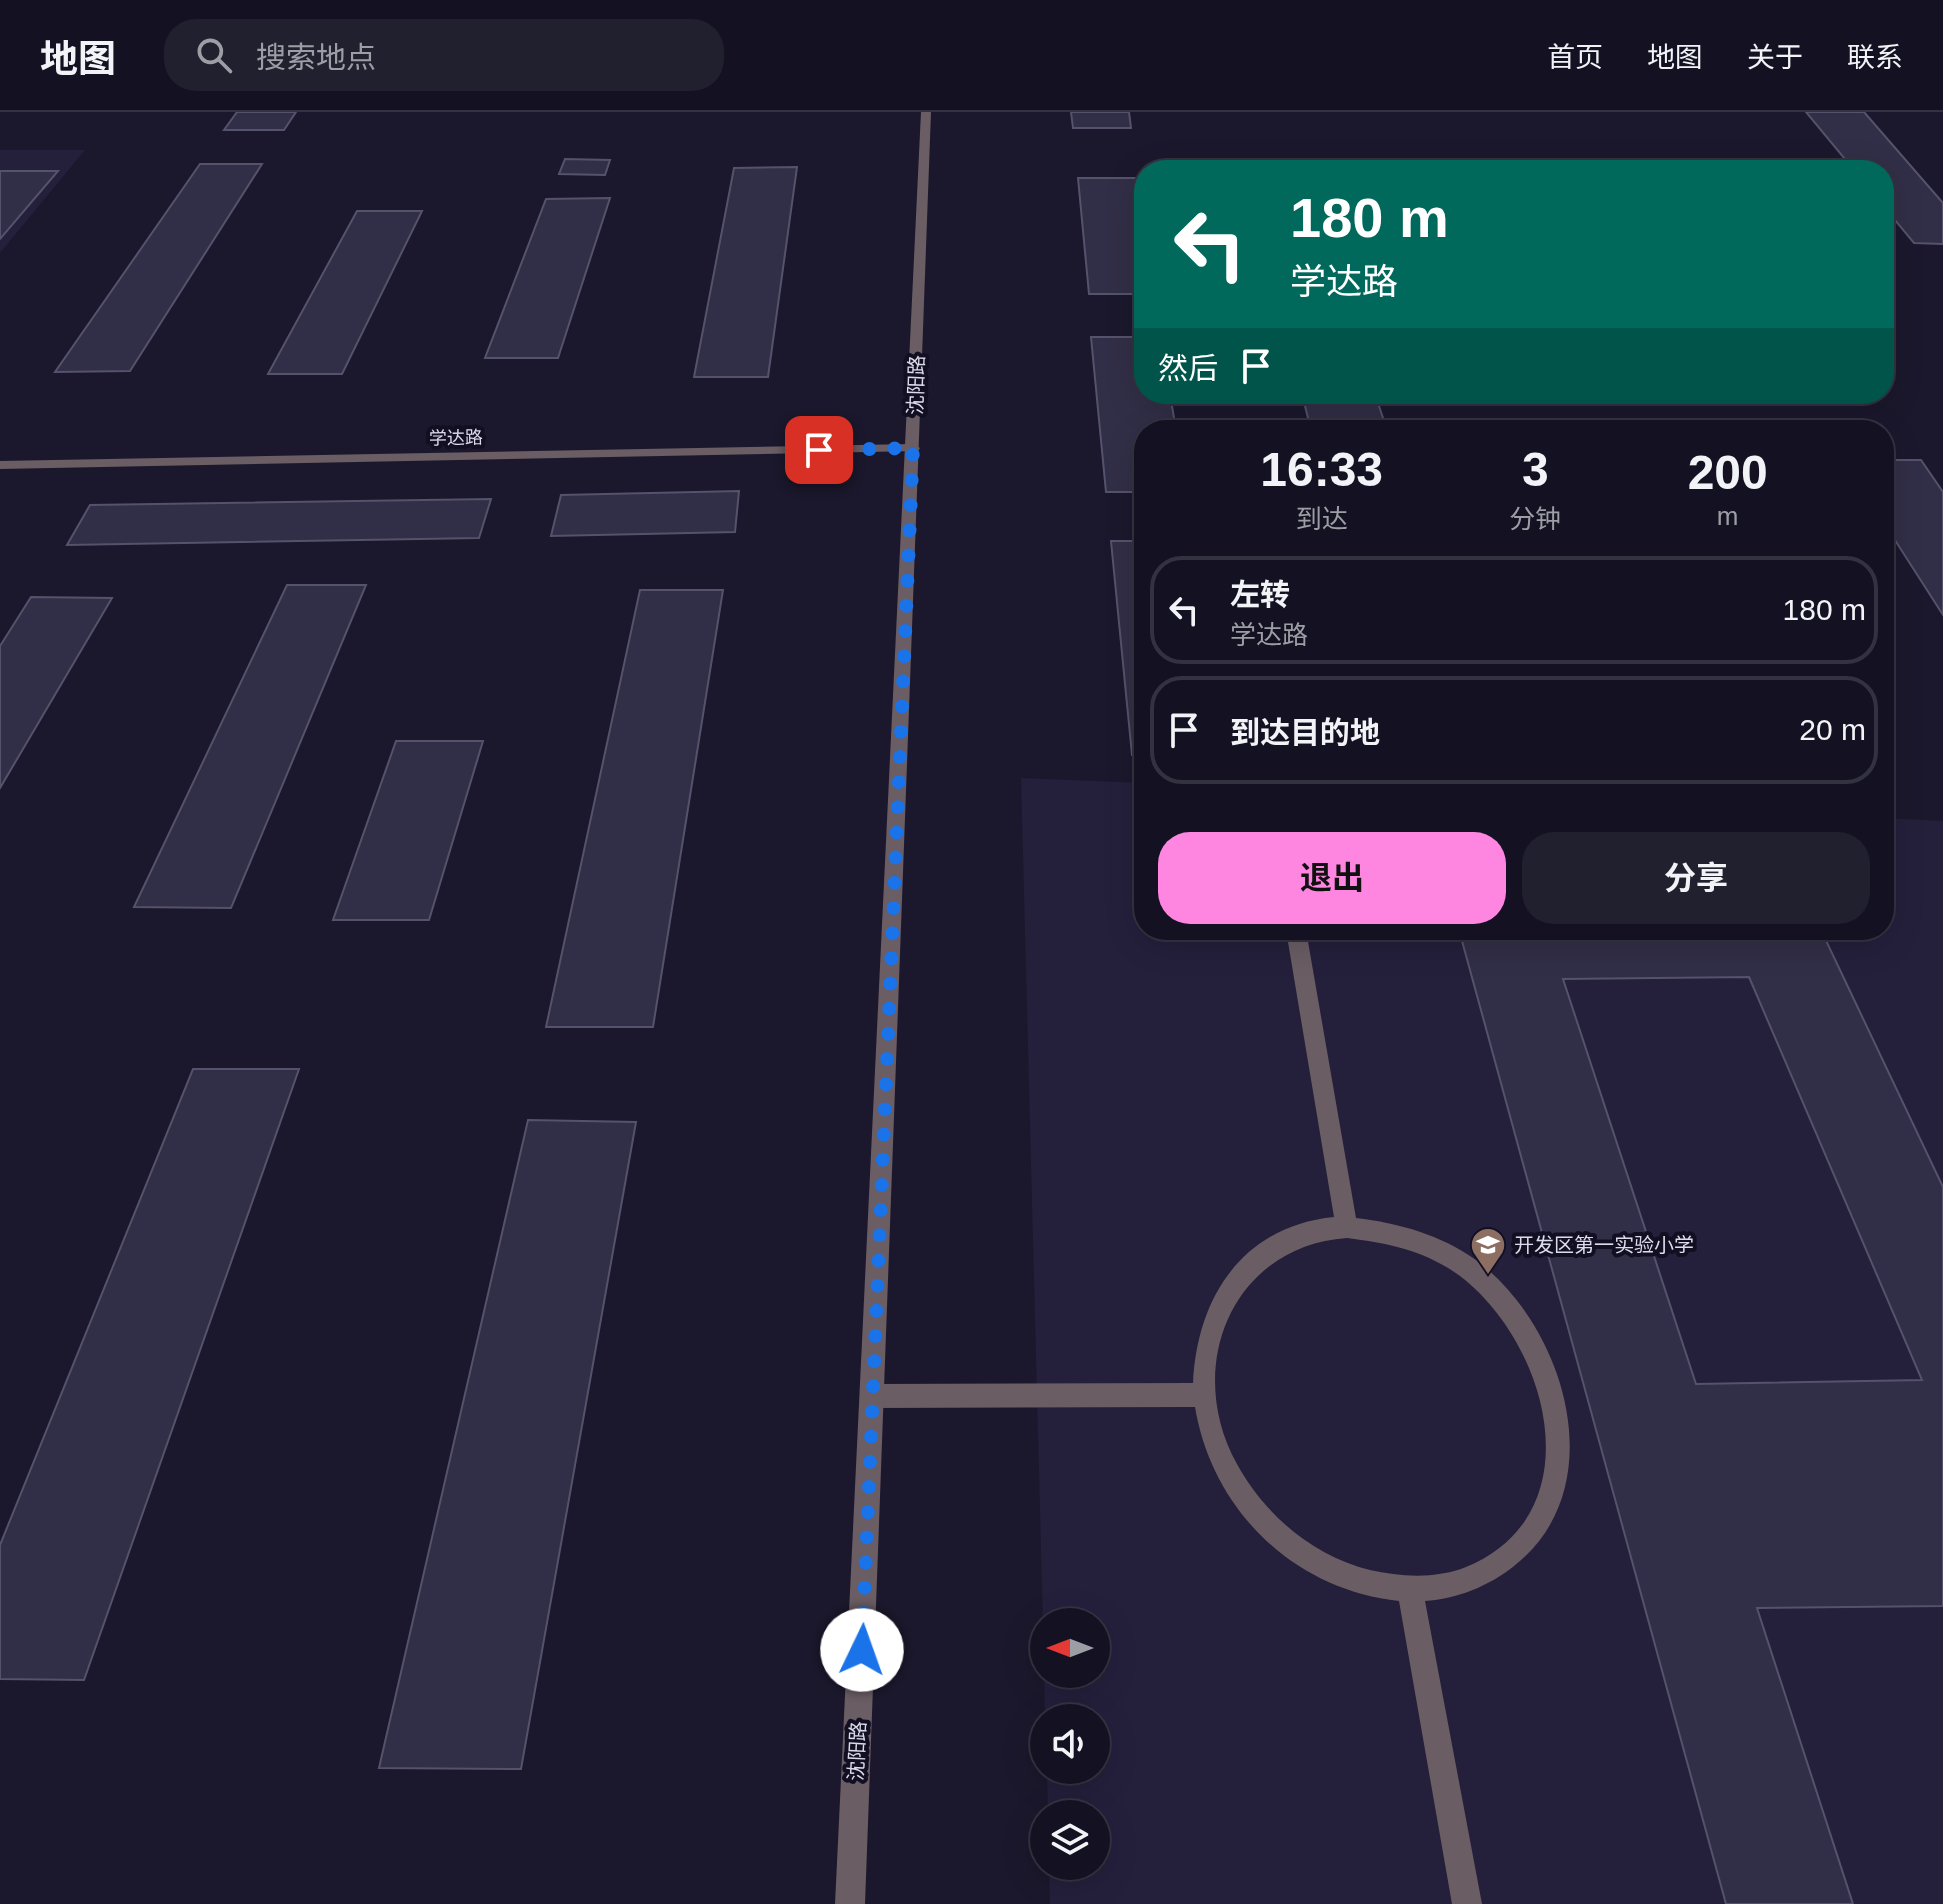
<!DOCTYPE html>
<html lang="zh">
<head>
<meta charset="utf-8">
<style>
  :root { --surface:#141222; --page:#21202f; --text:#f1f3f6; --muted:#9d9ea5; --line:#333240; --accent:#fe86e1 }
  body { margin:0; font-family:Arial,"Noto Sans SC",sans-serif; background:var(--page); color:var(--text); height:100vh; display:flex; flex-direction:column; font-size:30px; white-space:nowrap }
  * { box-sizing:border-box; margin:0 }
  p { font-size:26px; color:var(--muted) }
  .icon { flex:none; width:44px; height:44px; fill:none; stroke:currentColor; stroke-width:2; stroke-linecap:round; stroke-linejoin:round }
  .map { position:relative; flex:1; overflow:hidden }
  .panel { position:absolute; left:1134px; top:308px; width:760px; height:520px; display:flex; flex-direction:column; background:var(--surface); border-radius:32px; box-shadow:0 8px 32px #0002,0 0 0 2px var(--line) }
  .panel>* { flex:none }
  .hud { position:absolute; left:1134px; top:48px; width:760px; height:244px; border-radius:32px; box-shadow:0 8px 32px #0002,0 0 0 2px var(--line); background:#00695c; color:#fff; overflow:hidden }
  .needle { width:52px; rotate:270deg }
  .controls { position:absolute; left:1030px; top:1496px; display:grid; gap:16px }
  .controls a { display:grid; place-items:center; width:80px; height:80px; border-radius:50%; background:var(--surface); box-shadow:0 8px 32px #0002,0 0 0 2px var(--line); font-size:40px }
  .pin { position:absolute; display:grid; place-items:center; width:68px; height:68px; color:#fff; margin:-34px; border-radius:16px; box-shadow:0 4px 12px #0006 }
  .me { position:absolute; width:88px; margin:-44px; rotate:3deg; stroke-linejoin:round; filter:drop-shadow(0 0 6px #0008) }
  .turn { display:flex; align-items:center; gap:28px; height:168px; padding:0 24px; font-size:36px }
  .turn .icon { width:104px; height:104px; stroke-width:2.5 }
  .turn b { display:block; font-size:56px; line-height:68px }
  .then { display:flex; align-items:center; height:76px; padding:0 24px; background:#0003; gap:16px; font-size:30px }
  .eta { display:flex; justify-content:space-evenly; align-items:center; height:136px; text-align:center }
  .eta b { font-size:48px; font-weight:700; line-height:56px }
  .cta { display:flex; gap:16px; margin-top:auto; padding:16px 24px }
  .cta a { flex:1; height:92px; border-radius:32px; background:var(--accent); color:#111; font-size:32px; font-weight:700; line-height:92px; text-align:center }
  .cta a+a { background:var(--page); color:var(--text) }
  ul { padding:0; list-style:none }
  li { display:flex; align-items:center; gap:24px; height:108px; margin:0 16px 12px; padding:0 8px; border:4px solid var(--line); border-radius:32px }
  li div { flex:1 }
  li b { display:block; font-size:30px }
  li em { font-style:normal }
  header { display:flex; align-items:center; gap:48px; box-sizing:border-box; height:112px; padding:0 40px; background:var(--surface); border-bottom:2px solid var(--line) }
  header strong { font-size:38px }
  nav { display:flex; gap:44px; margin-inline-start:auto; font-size:28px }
  .search { width:560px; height:72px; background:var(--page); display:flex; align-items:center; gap:20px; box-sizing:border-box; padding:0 28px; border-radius:32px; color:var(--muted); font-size:30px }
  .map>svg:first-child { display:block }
</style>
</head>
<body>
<header>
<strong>地图</strong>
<div class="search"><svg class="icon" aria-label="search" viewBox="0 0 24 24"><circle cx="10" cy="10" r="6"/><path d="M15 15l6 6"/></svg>搜索地点</div>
<nav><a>首页</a><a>地图</a><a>关于</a><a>联系</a></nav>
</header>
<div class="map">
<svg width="1943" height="1792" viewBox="0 0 1943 1792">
  <rect width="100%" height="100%" fill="#1b182d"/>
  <path fill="#241f3b" d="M 0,38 L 85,38 L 0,141 L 0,127 L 57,60 L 0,59 Z
    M 1021,666 L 1144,671 L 1144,818 L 1884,818 L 1884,706 L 1943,709 L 1943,1792 L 1050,1792 L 1049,1754 L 1096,1754 L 1096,1702 L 1048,1702 L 1047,1658 L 1096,1658 L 1096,1606 L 1045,1606 L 1044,1562 L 1096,1562 L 1096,1510 L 1044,1510 L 1044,1553 Z"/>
  <path fill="#312e47" stroke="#55526b" stroke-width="2" fill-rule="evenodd" d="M 237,0 L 296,0 L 284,18 L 224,18 Z
    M 1071,0 L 1129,0 L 1131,16 L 1073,16 Z
    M 1806,0 L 1864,0 L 1943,91 L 1943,132 L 1914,131 L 1884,95 L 1884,58 L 1854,58 Z
    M 565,47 L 610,48 L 605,63 L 559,62 Z
    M 200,52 L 262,52 L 130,259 L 55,260 Z
    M 797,55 L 768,265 L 694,265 L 734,56 Z
    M 0,59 L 58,59 L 0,127 Z
    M 1078,66 L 1139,66 L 1144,99 L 1144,182 L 1089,182 Z
    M 610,86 L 558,246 L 485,246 L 546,87 Z
    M 357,99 L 422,99 L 342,262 L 268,262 Z
    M 1091,225 L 1144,225 L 1144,282 L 1170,282 L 1176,318 L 1144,318 L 1144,380 L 1106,380 Z
    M 1302,282 L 1375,282 L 1387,318 L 1311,318 Z
    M 1884,348 L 1921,348 L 1943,380 L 1943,503 L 1884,411 Z
    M 739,379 L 735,420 L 551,424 L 561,383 Z
    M 491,387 L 479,426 L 67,433 L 90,393 Z
    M 1111,429 L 1144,429 L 1144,643 L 1132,643 Z
    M 287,473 L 366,473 L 231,796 L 134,795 Z
    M 640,478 L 723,478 L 653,915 L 546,915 Z
    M 31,485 L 112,486 L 0,676 L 0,534 Z
    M 396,629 L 483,629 L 429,808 L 333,808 Z
    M 1459,818 L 1821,818 L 1943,1075 L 1943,1494 L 1757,1496 L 1853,1792 L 1726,1792 ZM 1749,865 L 1922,1268 L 1696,1272 L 1563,867 Z
    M 193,957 L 299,957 L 84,1568 L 0,1567 L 0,1433 Z
    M 528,1008 L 636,1010 L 521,1657 L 379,1656 Z"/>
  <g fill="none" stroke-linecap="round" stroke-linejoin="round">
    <path fill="#6a5d64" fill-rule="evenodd" d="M 1286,818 L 1306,818 L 1356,1106 C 1399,1111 1441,1123 1476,1148 C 1566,1215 1614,1376 1514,1454 C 1489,1474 1457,1487 1425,1489 L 1482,1792 L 1452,1792 L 1399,1489 C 1294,1478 1212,1398 1195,1295 L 873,1296 L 864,1293 L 861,1284 L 864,1275 L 873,1272 L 1193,1271 C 1197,1185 1243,1114 1334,1105 ZM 1347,1126 C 1388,1131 1426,1139 1460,1164 C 1549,1232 1595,1402 1466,1455 C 1436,1467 1401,1465 1370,1458 C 1313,1444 1265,1403 1237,1352 C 1183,1255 1232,1134 1347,1126 Z"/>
    <path fill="#6a5d64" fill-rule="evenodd" d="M 913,332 L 920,336 L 918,339 L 0,357 L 0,349 Z"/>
    <path fill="#6a5d64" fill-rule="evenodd" d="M 921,0 L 931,0 L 865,1792 L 835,1792 Z"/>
  </g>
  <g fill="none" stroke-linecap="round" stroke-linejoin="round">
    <path stroke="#1a73e8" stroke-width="14" stroke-dasharray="0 25.2" d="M 819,338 L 913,336 L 862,1538"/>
  </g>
  <defs>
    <symbol id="school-pin" viewBox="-11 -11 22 30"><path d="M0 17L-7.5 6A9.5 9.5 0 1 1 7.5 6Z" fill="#8d6e63" stroke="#120f23"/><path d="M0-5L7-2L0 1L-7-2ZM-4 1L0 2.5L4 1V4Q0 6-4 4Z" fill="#fff"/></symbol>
  </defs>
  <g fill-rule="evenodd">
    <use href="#school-pin" x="1468" y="1113" width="40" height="54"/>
  </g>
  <g text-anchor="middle" stroke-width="8" stroke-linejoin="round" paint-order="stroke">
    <g font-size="18" fill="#dcdbea" stroke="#120f23">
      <text transform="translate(456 326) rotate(-1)" y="6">学达路</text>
    </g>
    <g font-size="20" fill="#dcdbea" stroke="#120f23">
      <text transform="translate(916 273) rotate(-88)" y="7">沈阳路</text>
      <text transform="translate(857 1639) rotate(-87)" y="7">沈阳路</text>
    </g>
    <g font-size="20" fill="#dcdbea" stroke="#120f23" text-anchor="start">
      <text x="1514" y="1140">开发区第一实验小学</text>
    </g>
  </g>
</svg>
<div class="controls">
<a><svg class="needle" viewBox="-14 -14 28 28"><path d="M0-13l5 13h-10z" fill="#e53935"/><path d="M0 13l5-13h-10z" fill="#9d9ea5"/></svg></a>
<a><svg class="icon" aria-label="sound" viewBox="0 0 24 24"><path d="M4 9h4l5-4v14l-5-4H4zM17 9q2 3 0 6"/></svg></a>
<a><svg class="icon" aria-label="layers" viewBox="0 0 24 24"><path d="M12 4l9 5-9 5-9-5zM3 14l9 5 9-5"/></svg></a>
</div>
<div class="pin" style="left:819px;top:338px;background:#d93025"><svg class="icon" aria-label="arrive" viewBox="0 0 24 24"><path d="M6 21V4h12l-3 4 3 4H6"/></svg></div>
<svg class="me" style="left:862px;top:1538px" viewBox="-20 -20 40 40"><circle r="19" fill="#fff"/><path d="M0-13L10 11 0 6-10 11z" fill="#1a73e8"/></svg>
<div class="hud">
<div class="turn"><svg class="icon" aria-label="left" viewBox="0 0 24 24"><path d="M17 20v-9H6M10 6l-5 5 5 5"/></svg><div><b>180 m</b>学达路</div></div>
<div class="then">然后<svg class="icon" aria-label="arrive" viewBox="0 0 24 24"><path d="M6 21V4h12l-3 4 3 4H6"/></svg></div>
</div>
<section class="panel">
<div class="eta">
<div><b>16:33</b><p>到达</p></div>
<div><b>3</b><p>分钟</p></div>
<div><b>200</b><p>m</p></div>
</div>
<ul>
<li><svg class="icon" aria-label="left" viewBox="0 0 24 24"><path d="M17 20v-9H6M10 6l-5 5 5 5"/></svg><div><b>左转</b><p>学达路</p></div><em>180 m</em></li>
<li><svg class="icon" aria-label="arrive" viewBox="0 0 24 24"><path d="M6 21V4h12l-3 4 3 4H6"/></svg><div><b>到达目的地</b></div><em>20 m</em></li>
</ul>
<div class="cta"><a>退出</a><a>分享</a></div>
</section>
</div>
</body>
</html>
